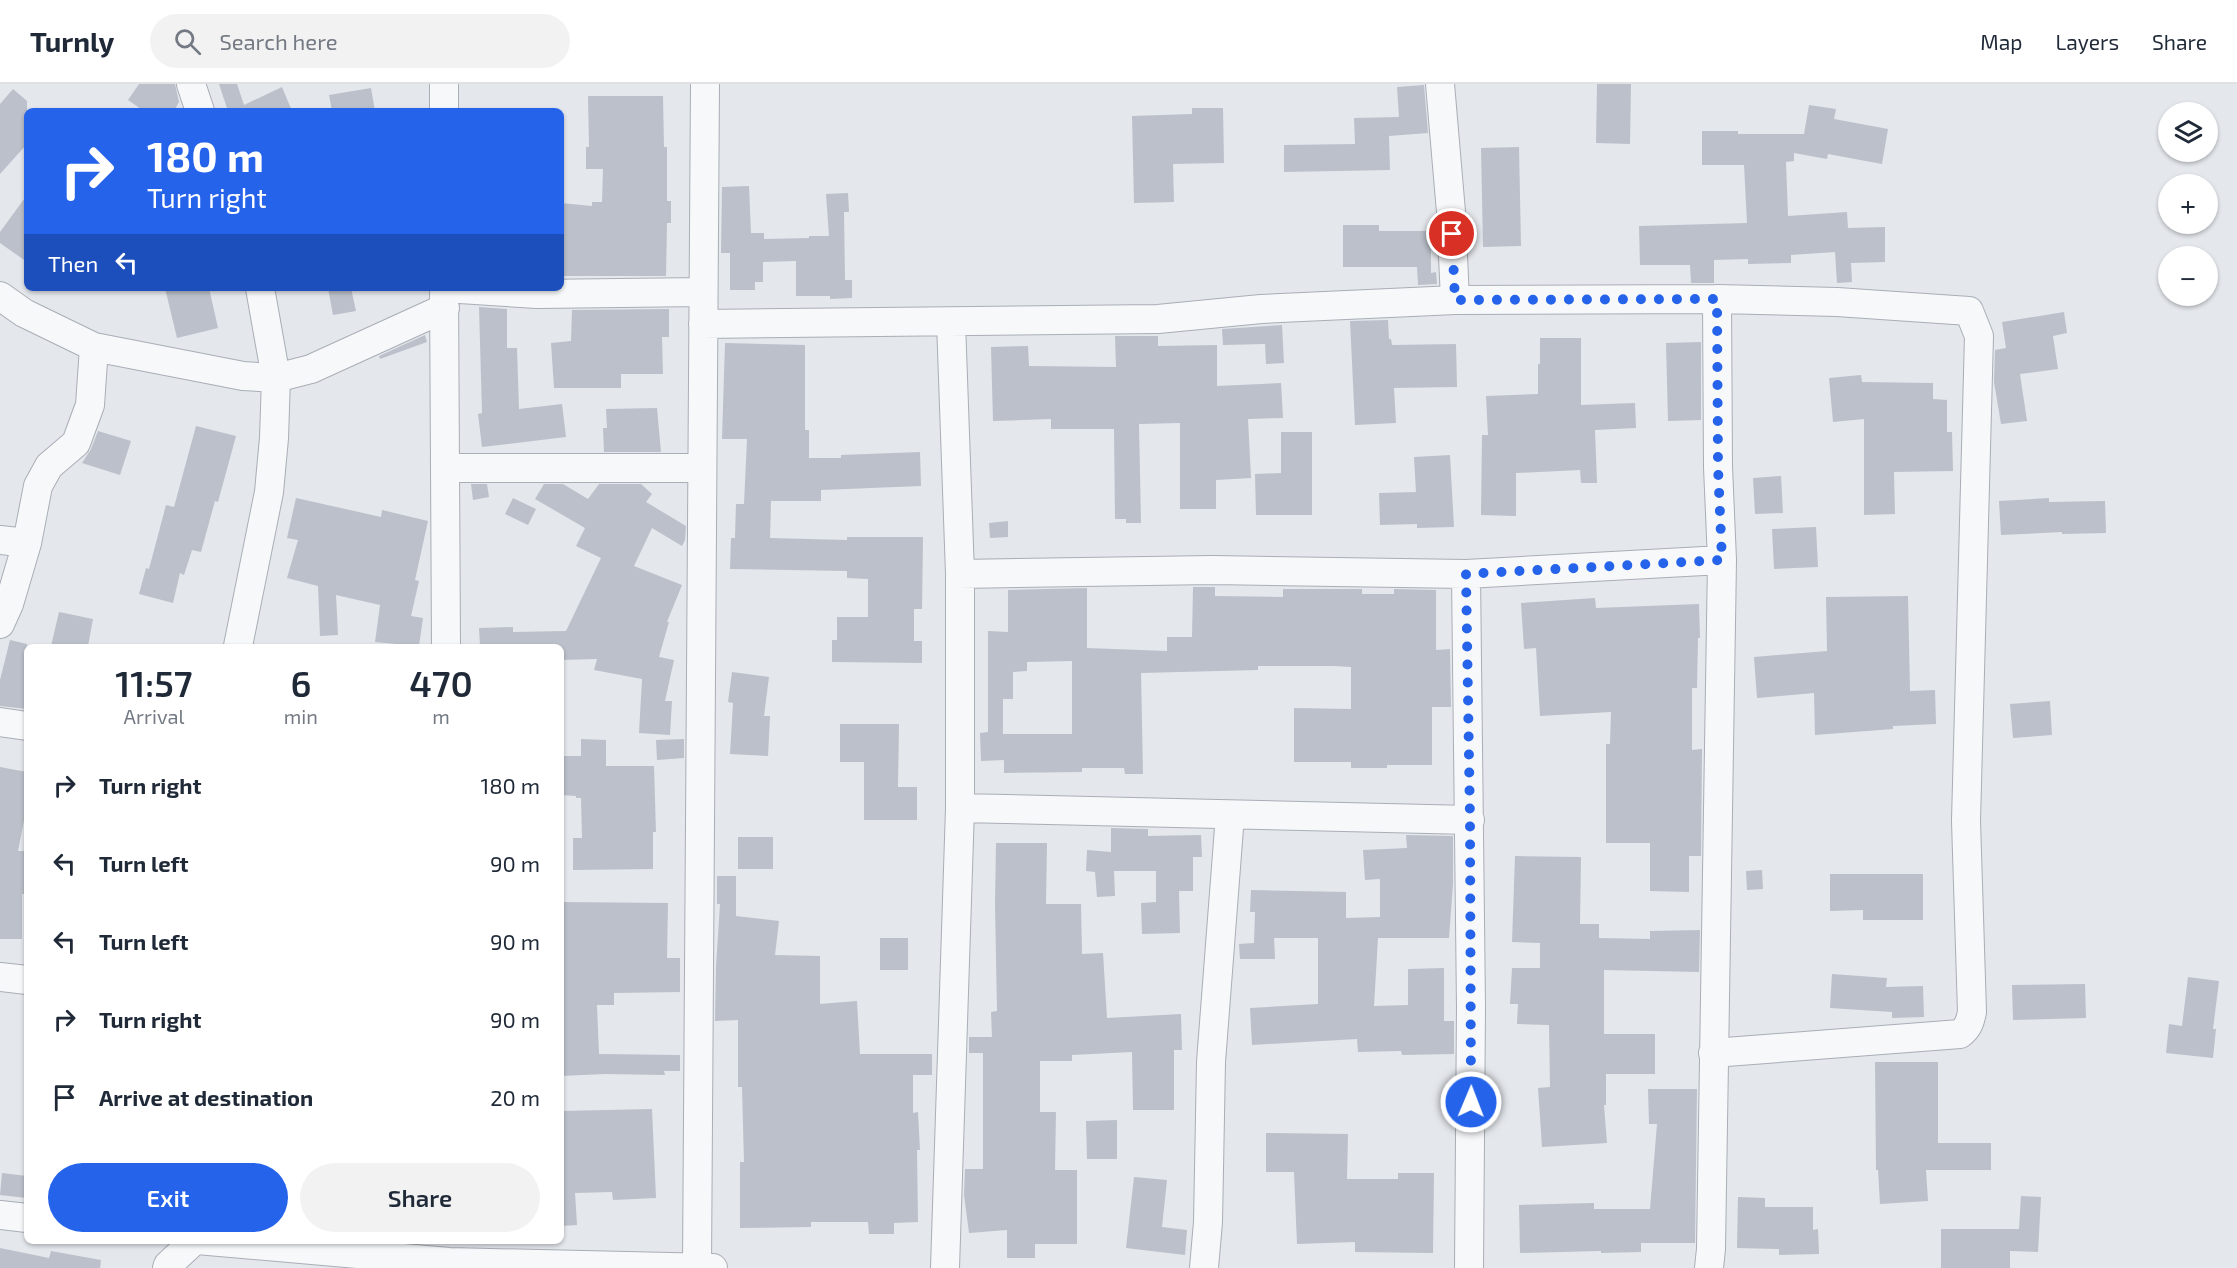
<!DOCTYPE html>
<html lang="en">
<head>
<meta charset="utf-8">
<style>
  :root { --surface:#fff; --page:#f2f2f3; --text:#1f2937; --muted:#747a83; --line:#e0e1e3; --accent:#2563eb }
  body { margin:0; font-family:"Exo 2",sans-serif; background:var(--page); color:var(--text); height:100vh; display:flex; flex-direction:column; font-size:22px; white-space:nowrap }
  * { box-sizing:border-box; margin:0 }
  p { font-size:20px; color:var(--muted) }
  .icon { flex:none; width:33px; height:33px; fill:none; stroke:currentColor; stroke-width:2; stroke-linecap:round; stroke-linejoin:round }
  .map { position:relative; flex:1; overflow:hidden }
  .side { position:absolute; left:24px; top:560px; width:540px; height:600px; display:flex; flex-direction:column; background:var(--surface); border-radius:9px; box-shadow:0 2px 4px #0004 }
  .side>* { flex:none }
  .guide { position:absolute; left:24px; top:24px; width:540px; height:183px; border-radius:9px; box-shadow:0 2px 4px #0004; background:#2563eb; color:#fff; overflow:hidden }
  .fabs { position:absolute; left:2158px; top:18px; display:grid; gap:12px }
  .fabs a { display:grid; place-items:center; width:60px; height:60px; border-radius:50%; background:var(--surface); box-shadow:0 2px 4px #0004; font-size:30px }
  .pin { position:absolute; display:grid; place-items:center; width:51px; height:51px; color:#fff; margin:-26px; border:3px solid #fff; border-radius:50%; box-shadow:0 2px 6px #0007 }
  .me { position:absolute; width:66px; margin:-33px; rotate:1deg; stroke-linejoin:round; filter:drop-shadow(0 0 4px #0008) }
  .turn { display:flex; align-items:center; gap:21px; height:126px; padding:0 24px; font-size:27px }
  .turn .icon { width:78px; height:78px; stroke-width:2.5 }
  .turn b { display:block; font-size:42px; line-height:51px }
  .then { display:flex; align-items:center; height:57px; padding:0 24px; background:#0003; gap:12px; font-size:22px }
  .eta { display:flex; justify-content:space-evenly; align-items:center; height:102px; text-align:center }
  .eta b { font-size:36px; font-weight:600; line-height:42px }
  .action { display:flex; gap:12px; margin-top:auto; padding:12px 24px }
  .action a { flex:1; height:69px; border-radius:36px; background:var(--accent); color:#fff; font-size:24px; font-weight:600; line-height:69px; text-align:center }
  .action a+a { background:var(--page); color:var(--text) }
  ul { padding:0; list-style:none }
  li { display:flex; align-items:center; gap:18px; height:78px; padding:0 24px }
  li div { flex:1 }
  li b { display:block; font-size:22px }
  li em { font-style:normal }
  header { display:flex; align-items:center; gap:36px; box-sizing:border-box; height:84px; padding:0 30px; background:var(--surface); border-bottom:2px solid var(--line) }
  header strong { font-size:28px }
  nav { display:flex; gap:33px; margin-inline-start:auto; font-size:21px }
  .search { width:420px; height:54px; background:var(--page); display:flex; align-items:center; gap:15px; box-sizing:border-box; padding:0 21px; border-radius:33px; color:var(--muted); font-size:22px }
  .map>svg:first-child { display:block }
</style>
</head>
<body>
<header>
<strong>Turnly</strong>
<div class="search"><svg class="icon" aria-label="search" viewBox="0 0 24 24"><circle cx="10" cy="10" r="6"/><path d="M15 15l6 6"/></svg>Search here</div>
<nav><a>Map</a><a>Layers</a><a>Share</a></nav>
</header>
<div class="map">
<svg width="2237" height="1184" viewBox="0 0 2237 1184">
  <rect width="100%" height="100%" fill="#e4e7ec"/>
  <path fill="#bbc0ca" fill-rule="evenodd" d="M 139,0 L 175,0 L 179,18 L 174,27 L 144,27 L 128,16 Z
    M 219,0 L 237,0 L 244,21 L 282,3 L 292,27 L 228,27 Z
    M 1597,0 L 1631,0 L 1630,60 L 1596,59 Z
    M 1424,1 L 1428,49 L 1389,52 L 1390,86 L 1284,88 L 1284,61 L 1355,60 L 1354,34 L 1399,33 L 1397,3 Z
    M 371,4 L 375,27 L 332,27 L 329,11 Z
    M 13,5 L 27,17 L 27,60 L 0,90 L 0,20 Z
    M 588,12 L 663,12 L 664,63 L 667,63 L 667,117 L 671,117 L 671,139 L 667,139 L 666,192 L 561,192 L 561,119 L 592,122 L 592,118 L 602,118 L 603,85 L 586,85 L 586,63 L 589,63 Z
    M 1809,21 L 1836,25 L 1834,35 L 1888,45 L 1882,80 L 1828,70 L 1827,75 L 1794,69 L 1794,77 L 1786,78 L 1788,132 L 1847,128 L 1848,144 L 1885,143 L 1885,178 L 1851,179 L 1852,198 L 1837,199 L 1835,168 L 1791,171 L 1791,179 L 1748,180 L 1748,175 L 1714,176 L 1714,199 L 1691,199 L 1690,181 L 1640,181 L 1639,142 L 1747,139 L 1744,81 L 1702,81 L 1702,47 L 1738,47 L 1738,50 L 1804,50 Z
    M 1192,24 L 1223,24 L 1224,79 L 1173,80 L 1174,118 L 1134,119 L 1132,32 L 1192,30 Z
    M 1519,63 L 1521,162 L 1483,163 L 1481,64 Z
    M 749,102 L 751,149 L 764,149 L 764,155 L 809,154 L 809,152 L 829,152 L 826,110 L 848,109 L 849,128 L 844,128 L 845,196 L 852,196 L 852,214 L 830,215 L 830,212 L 796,212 L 796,177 L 763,178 L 763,198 L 755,198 L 755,206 L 730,206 L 730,169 L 721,169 L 722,103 Z
    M 27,111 L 27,178 L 0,159 L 0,148 Z
    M 1343,141 L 1379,141 L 1379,147 L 1431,147 L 1431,189 L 1436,188 L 1437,200 L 1418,201 L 1417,183 L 1343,183 Z
    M 165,204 L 209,204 L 218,244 L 177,254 Z
    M 328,204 L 351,204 L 356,227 L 333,231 Z
    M 479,223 L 507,225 L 507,264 L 517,264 L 519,325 L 562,320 L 566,353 L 482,363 L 478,330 L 482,329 Z
    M 669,225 L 669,253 L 662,253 L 663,290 L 621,290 L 621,304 L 554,304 L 551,259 L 571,257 L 572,226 Z
    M 2064,228 L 2067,249 L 2053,252 L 2058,285 L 2020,290 L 2027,337 L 2001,340 L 1994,298 L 1995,266 L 2006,264 L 2002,238 Z
    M 1388,236 L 1389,255 L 1391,255 L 1392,261 L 1456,260 L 1457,303 L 1394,304 L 1396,339 L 1355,341 L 1350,237 Z
    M 1282,241 L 1284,279 L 1266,280 L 1265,260 L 1223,261 L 1222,245 Z
    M 425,251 L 427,258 L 380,275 L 379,272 Z
    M 1115,252 L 1158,252 L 1158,262 L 1217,261 L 1217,302 L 1281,299 L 1283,334 L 1248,335 L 1251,394 L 1216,396 L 1216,425 L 1180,425 L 1180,339 L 1139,340 L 1141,439 L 1126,439 L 1126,435 L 1115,435 L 1114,345 L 1051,345 L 1051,335 L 993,337 L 991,263 L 1028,262 L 1029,282 L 1116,283 Z
    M 1540,254 L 1581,254 L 1581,321 L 1635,319 L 1636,344 L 1595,346 L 1597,399 L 1581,399 L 1580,386 L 1516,389 L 1516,432 L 1481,431 L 1482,351 L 1488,351 L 1486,312 L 1538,310 L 1538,280 L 1540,280 Z
    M 1701,258 L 1701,336 L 1668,337 L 1666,259 Z
    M 725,259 L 805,261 L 805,346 L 809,346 L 809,374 L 841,374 L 841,371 L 920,368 L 921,402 L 821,406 L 821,417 L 771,417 L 770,454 L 847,456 L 847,453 L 923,453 L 922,525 L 914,525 L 914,557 L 922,557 L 922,579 L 832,578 L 832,556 L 837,556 L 837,533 L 868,533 L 868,495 L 847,494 L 847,487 L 730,485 L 731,454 L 735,454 L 736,420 L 744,420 L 747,355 L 722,355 Z
    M 1861,291 L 1862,298 L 1933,299 L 1933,315 L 1947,316 L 1947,348 L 1952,348 L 1953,387 L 1894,388 L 1895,430 L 1864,431 L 1864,335 L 1833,338 L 1829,294 Z
    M 657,324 L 661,368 L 604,368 L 603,344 L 607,344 L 606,325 Z
    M 196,342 L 236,352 L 218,418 L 215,417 L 201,468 L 192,466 L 184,491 L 180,489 L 173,519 L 139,510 L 146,484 L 149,485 L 166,421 L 174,423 Z
    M 98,347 L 131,357 L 120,391 L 82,379 L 91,365 Z
    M 1281,348 L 1312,348 L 1312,431 L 1256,431 L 1255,390 L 1281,389 Z
    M 1450,371 L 1454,443 L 1417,444 L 1417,440 L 1380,441 L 1379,409 L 1416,408 L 1414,373 Z
    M 1781,392 L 1783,429 L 1755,430 L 1753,394 Z
    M 471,400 L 487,400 L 489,413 L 473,416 Z
    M 544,400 L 563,400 L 588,415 L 599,400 L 641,400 L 652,410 L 646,418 L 686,442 L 685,456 L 682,462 L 652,444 L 634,482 L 682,501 L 667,538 L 669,538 L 659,573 L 674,576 L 665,617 L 672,617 L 670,651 L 639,649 L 642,595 L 594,586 L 597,575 L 561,576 L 561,562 L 480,562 L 479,544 L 513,543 L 513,548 L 566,547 L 601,474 L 576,462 L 585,444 L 535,415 Z
    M 296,414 L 381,433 L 382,426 L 428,437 L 415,496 L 419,497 L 411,532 L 423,534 L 419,562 L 375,558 L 380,521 L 336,511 L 338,551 L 320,552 L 318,502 L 287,494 L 298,456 L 287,454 Z
    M 513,414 L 536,425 L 528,441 L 505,430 Z
    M 2049,414 L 2049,418 L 2105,417 L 2106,449 L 2062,450 L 2062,448 L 2001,451 L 1999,417 Z
    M 1008,437 L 1008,453 L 990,454 L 989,439 Z
    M 1816,443 L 1818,483 L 1774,485 L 1772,445 Z
    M 1193,503 L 1215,503 L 1215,512 L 1283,513 L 1283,505 L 1362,505 L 1362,510 L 1394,510 L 1394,505 L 1436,506 L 1436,566 L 1450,565 L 1451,623 L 1432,623 L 1432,681 L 1387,681 L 1387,684 L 1351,684 L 1351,678 L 1294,678 L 1294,624 L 1351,625 L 1351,583 L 1333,582 L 1258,582 L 1258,586 L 1141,589 L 1143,690 L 1125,690 L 1124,684 L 1082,684 L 1082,688 L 1004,689 L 1004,676 L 981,677 L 980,649 L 988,648 L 988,547 L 1008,548 L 1008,506 L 1087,504 L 1087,564 L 1167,567 L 1167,553 L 1192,553 ZM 1072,577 L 1072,650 L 1003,650 L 1003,615 L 1013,615 L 1013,588 L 1027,587 L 1027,578 Z
    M 1908,512 L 1910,607 L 1935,606 L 1936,640 L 1893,642 L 1893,645 L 1815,651 L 1814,609 L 1757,614 L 1754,573 L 1827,567 L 1826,513 Z
    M 1595,514 L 1596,524 L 1699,520 L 1700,554 L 1698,554 L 1697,604 L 1692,604 L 1692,666 L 1702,665 L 1701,772 L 1689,772 L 1689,808 L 1650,807 L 1650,759 L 1606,759 L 1606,660 L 1610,660 L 1611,628 L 1540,632 L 1536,564 L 1524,565 L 1521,519 Z
    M 59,528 L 93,535 L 88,562 L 51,562 Z
    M 10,556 L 27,560 L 27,625 L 0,622 L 0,596 Z
    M 732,588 L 769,593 L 764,632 L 770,632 L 768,672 L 730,670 L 733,619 L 728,618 Z
    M 2050,617 L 2052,651 L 2013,654 L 2010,620 Z
    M 840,640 L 899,640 L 898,703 L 917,703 L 917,736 L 864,736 L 864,678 L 840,678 Z
    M 581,655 L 606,656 L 606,682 L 654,682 L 656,748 L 653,748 L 653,785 L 573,786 L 573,754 L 582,754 L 581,714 L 576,714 L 576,712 L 561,711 L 561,672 L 581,672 Z
    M 684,655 L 684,674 L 657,676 L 656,656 Z
    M 0,683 L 27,688 L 27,721 L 18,767 L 26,767 L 25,810 L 22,810 L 22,855 L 0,855 Z
    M 1111,744 L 1148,745 L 1148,752 L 1201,751 L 1202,773 L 1193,773 L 1193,807 L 1179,807 L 1180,849 L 1142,850 L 1141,819 L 1156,818 L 1156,787 L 1114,787 L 1115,812 L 1097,813 L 1095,788 L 1086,787 L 1087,766 L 1111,768 Z
    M 1406,751 L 1453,752 L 1453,800 L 1449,854 L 1378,854 L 1374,922 L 1408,921 L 1408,885 L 1444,884 L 1444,937 L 1454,937 L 1454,970 L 1402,971 L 1401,967 L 1358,968 L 1357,955 L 1252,961 L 1250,924 L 1318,920 L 1318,854 L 1274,854 L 1275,875 L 1240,875 L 1239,860 L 1254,859 L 1255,828 L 1250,828 L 1251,806 L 1346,808 L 1346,834 L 1380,833 L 1380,795 L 1365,796 L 1363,766 L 1407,764 Z
    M 738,753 L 773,753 L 773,785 L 738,785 Z
    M 996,759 L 1047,759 L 1046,820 L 1081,820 L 1082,870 L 1103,869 L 1107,934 L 1181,930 L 1182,966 L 1174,966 L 1174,1026 L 1133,1026 L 1132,968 L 1072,971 L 1072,977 L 1040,977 L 1040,1028 L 1056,1028 L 1055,1086 L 1077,1086 L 1077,1160 L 1035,1160 L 1035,1174 L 1007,1174 L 1007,1146 L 969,1149 L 964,1111 L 965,1085 L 983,1085 L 983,969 L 969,969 L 969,953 L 992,953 L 991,928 L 997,927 L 995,820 Z
    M 1515,772 L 1581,773 L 1580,840 L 1599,840 L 1599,854 L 1650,855 L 1650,847 L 1700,846 L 1699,888 L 1604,886 L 1604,950 L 1655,950 L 1655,990 L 1606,990 L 1606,1021 L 1604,1021 L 1607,1059 L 1542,1063 L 1538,1004 L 1550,1003 L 1549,941 L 1517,940 L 1518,920 L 1510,920 L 1512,884 L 1540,884 L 1540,859 L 1512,858 Z
    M 1762,786 L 1763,805 L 1747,806 L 1746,787 Z
    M 1830,790 L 1923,790 L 1923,836 L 1863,836 L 1863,826 L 1830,827 Z
    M 717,792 L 736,792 L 736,832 L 779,837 L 775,871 L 820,872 L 820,920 L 857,917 L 860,970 L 932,970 L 932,991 L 913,991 L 913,1029 L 918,1028 L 920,1066 L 917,1066 L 918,1138 L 894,1139 L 894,1150 L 869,1150 L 868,1138 L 811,1138 L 811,1143 L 740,1144 L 740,1078 L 744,1078 L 742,1003 L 738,1003 L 738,936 L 715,937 L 716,883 L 720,820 L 717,820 Z
    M 561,818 L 668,819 L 667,874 L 680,874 L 680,908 L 614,909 L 614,921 L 597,921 L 599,970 L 680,971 L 680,987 L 664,987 L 665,991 L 605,990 L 561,992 Z
    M 880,854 L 908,854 L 908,886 L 880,886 Z
    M 1832,890 L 1887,894 L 1886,903 L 1923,902 L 1924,933 L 1892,934 L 1892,928 L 1830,924 Z
    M 2188,893 L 2219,897 L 2213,945 L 2216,945 L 2213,974 L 2166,969 L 2169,940 L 2182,942 Z
    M 2085,900 L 2086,934 L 2013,936 L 2012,901 Z
    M 1875,978 L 1938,978 L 1938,1059 L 1991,1059 L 1991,1086 L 1926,1086 L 1928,1117 L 1880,1120 L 1878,1086 L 1876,1086 Z
    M 1648,1005 L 1697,1005 L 1695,1159 L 1641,1159 L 1641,1168 L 1601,1169 L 1601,1167 L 1520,1169 L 1519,1121 L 1594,1119 L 1594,1125 L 1650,1125 L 1657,1040 L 1649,1040 Z
    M 652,1025 L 656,1114 L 613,1116 L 612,1108 L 575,1109 L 577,1141 L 561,1142 L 561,1027 Z
    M 1117,1036 L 1117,1075 L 1087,1075 L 1086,1037 Z
    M 1266,1049 L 1348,1050 L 1347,1095 L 1398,1095 L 1398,1089 L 1434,1089 L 1433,1169 L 1355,1168 L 1355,1158 L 1297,1160 L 1294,1088 L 1266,1088 Z
    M 2,1089 L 27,1092 L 27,1114 L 0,1111 Z
    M 1134,1093 L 1167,1096 L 1162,1143 L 1187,1146 L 1185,1171 L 1126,1164 Z
    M 2021,1112 L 2041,1113 L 2038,1168 L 2010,1167 L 2010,1184 L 1941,1184 L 1941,1145 L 2019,1145 Z
    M 1738,1113 L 1765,1114 L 1765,1123 L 1813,1123 L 1813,1146 L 1818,1145 L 1819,1170 L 1779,1171 L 1779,1165 L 1737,1164 Z
    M 0,1164 L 49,1174 L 51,1167 L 101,1176 L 100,1184 L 0,1184 Z"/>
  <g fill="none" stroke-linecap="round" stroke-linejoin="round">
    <defs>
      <path id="minor" d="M 191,0 L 200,27
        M 444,0 L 444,27
        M 1440,0 L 1451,128 L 1455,216
        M 0,212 L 24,229 L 94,263 L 243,292 L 276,294 L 311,285 L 445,224
        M 703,240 L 1158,235 L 1261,225 L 1455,216 L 1717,215 L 1837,218 L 1969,227 L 1979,252 L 1966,737 L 1972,928 C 1970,938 1968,944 1960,950 L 1713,969
        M 445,384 L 702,384
        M 0,456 L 27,459
        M 960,490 L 1213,486 L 1466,490 L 1722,476
        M 1466,490 L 1471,923 L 1469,1184
        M 0,540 L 9,520 L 27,459 L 38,402 L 49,382 L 76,359 L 90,321 L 94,263
        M 238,562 L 269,408 L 274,354 L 276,294 L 260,204
        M 446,562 L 444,204 L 537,210 L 703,208
        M 0,638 L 27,642
        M 960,724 L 1470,736
        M 0,893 L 27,896
        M 0,1131 L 27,1134
        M 197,1156 L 449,1178 L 713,1184
        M 697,1183 L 705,0
        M 167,1184 L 168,1181 L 195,1156
        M 945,1184 L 960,724 L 960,490 L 951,238
        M 1204,1184 L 1208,1138 L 1211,978 L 1230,731
        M 1709,1184 L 1711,1165 L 1722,476 L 1718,383 L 1717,215"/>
    </defs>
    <use href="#minor" stroke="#a9aeb7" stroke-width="30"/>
    <use href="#minor" stroke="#f7f8fa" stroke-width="28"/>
  </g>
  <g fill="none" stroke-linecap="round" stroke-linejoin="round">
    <path stroke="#2563eb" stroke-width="10" stroke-dasharray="0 18" d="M 1452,150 L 1455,216 L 1717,215 L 1718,383 L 1722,476 L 1466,490 L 1470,736 L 1471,1018"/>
  </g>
</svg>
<div class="fabs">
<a><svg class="icon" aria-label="layers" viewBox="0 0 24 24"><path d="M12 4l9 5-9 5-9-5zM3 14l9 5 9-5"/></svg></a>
<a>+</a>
<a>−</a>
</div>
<div class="pin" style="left:1452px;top:150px;background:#d93025"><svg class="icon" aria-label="arrive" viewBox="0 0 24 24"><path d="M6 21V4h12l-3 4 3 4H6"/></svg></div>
<svg class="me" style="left:1471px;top:1018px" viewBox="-20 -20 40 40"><circle r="17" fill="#2563eb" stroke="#fff" stroke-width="3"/><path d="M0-11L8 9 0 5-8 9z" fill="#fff"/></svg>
<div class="guide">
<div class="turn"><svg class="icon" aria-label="right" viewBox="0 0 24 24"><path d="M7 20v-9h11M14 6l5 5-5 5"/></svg><div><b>180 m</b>Turn right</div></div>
<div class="then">Then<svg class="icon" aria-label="left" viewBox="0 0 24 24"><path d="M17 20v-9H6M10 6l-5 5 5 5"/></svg></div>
</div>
<section class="side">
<div class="eta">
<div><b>11:57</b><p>Arrival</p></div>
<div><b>6</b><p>min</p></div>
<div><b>470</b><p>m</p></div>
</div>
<ul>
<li><svg class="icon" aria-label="right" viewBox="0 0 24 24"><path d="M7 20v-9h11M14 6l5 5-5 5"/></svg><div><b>Turn right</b></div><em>180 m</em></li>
<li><svg class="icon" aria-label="left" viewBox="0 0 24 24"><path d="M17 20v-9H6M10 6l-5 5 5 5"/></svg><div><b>Turn left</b></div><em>90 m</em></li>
<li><svg class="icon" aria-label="left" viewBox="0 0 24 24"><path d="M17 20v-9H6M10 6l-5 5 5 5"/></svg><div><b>Turn left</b></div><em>90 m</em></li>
<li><svg class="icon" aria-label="right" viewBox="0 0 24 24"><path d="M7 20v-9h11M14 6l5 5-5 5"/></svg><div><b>Turn right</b></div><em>90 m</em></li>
<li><svg class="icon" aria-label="arrive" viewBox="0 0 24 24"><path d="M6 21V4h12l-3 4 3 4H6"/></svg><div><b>Arrive at destination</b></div><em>20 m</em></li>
</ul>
<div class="action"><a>Exit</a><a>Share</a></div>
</section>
</div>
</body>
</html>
